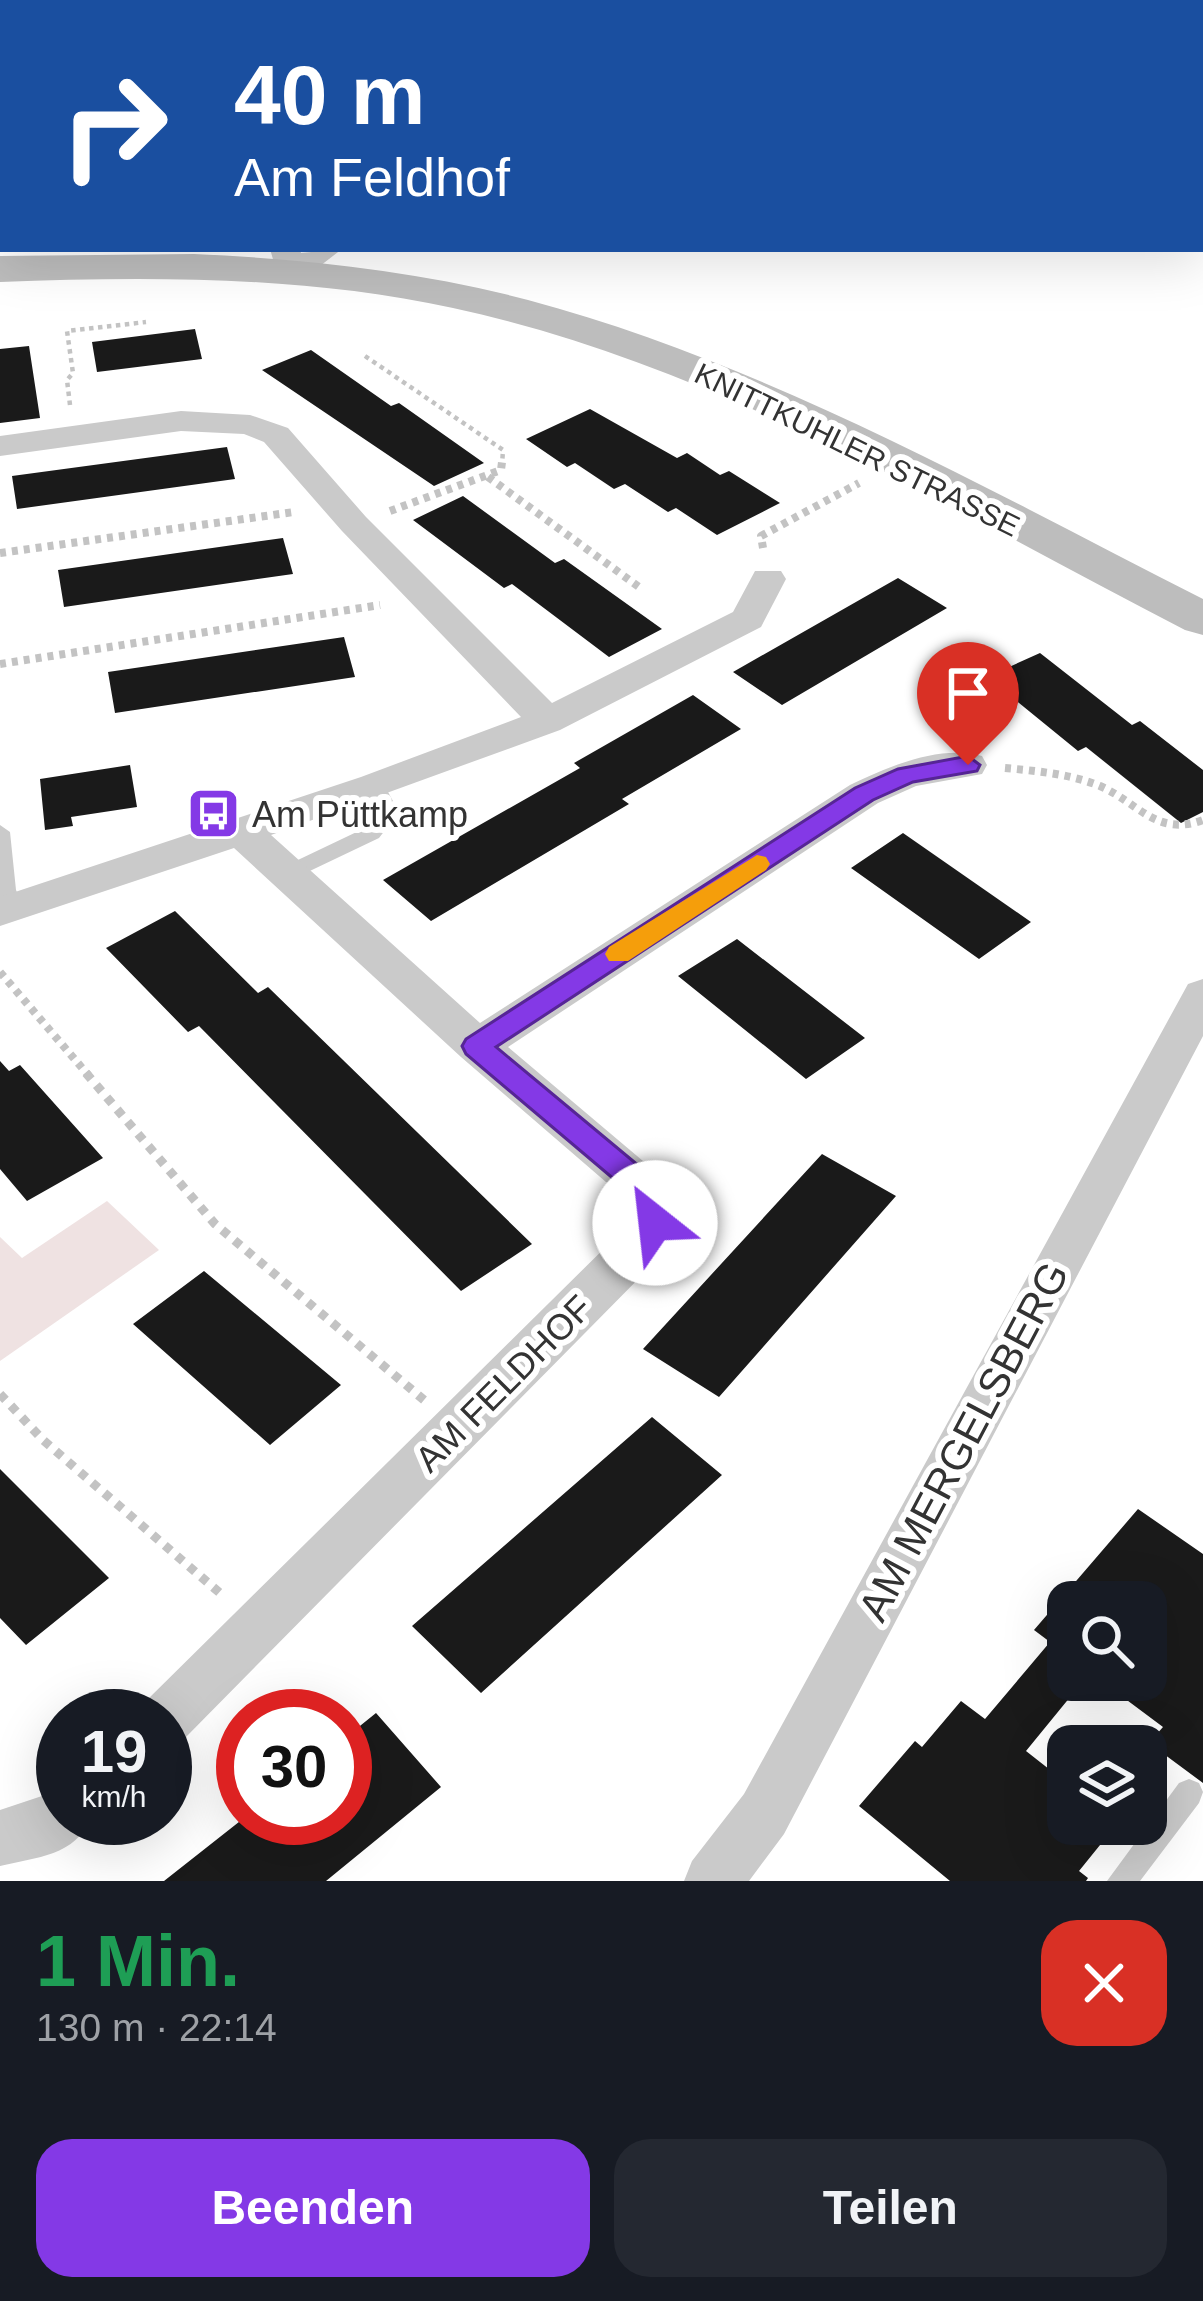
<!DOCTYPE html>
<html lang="de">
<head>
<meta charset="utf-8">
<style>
  :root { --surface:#171b24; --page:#242831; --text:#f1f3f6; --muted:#9ea1a6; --accent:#8439e6 }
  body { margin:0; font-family:Arial,sans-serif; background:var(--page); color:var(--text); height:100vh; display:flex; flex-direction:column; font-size:45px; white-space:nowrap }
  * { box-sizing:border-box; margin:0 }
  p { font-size:39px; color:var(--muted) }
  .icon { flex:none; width:66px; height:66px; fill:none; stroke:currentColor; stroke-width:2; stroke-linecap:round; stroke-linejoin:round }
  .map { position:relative; height:1881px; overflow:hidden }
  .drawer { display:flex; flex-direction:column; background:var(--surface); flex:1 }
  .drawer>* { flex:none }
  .banner { position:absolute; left:0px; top:0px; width:1203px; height:252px; box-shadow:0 12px 48px #0002; background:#1a4fa0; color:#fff; overflow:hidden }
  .fabs { position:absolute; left:1047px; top:1581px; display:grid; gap:24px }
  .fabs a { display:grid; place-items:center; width:120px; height:120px; border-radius:24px; background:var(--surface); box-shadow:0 12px 48px #0002; font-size:60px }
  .speed { position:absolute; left:36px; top:1689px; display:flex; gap:24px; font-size:60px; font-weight:700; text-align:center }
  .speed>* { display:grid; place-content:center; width:156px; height:156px; border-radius:50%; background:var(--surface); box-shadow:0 12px 48px #0002; line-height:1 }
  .speed small { font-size:30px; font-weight:400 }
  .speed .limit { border:18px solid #d22; background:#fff; color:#111 }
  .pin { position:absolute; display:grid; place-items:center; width:102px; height:102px; color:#fff; margin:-123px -51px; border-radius:50% 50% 50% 0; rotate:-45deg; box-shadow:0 0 12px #0007 }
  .pin .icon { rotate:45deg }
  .me { position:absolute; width:132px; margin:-66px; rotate:331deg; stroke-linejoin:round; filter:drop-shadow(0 0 9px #0008) }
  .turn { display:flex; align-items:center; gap:42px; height:252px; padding:0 36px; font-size:54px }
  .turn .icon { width:156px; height:156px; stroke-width:2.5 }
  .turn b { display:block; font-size:84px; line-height:102px }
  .round { display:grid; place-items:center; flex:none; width:126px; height:126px; border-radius:36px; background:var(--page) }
  .summary { display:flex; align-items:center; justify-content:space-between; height:204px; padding:0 36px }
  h1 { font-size:72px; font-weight:600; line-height:90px; color:#1e9e55 }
  .action { display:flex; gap:24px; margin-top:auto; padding:24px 36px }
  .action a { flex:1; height:138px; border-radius:36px; background:var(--accent); color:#fff; font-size:48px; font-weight:600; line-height:138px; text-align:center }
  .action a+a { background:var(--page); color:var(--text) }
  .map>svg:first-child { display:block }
</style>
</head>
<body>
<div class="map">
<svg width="1203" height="1881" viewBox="0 0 1203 1881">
  <rect width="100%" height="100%" fill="#fff"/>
  <path fill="#efe2e2" d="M 107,1201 L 159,1250 L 0,1361 L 0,1237 L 22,1258 Z"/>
  <path fill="#1a1a1a" d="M 195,329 L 202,359 L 97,372 L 92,342 Z
    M 29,346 L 40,418 L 0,423 L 0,349 Z
    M 311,350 L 391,406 L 399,403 L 484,463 L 434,486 L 262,370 Z
    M 590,409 L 677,458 L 687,453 L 720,475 L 729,471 L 780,503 L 717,535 L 676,508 L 668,512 L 625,484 L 614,489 L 575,463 L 567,467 L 526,439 Z
    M 227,447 L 235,479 L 17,509 L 12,476 Z
    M 463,496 L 555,563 L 564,559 L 662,629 L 609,657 L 512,584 L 504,588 L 413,520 Z
    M 283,538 L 293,574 L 64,607 L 58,570 Z
    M 898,578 L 947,608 L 782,705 L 733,672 Z
    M 344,637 L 355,677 L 115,713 L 108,672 Z
    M 1040,653 L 1132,725 L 1140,721 L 1203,770 L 1203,812 L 1181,823 L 1086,747 L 1078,751 L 987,677 Z
    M 693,695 L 741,729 L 622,799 L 629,804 L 431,921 L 383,880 L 580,768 L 574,763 Z
    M 130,765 L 137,807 L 71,817 L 73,826 L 45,830 L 40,779 Z
    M 903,833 L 1031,922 L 979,959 L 851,868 Z
    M 175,911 L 258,993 L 268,987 L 532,1244 L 461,1291 L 199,1026 L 188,1032 L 106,948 Z
    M 737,939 L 865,1038 L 806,1079 L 678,976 Z
    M 0,1061 L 9,1071 L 20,1065 L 103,1158 L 27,1201 L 0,1169 Z
    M 822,1154 L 896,1196 L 719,1397 L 643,1349 Z
    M 204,1271 L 341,1385 L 270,1445 L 133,1324 Z
    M 652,1417 L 722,1475 L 481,1693 L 412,1626 Z
    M 0,1469 L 109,1578 L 26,1645 L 0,1618 Z
    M 1138,1509 L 1203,1554 L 1203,1783 L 1149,1743 L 1163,1727 L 1100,1680 L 1146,1680 L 1146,1602 L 1068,1602 L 1068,1680 L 1084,1680 L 1026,1751 L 1068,1784 L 1068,1824 L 1117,1824 L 1079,1871 L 1088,1878 L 1086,1881 L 950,1881 L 859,1806 L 915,1741 L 922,1747 L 961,1701 L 985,1719 L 1050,1642 L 1034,1630 Z
    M 376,1713 L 441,1787 L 326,1881 L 164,1881 L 244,1818 L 345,1818 L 345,1738 Z"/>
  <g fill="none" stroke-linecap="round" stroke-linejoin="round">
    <path stroke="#c3c3c3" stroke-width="4.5" stroke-dasharray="4.5 4.5" stroke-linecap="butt" d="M 365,356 L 503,450 L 502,465
      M 70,405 L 67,380 L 73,373 L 67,331 L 146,322"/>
    <path stroke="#c3c3c3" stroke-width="8" stroke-dasharray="6 6" stroke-linecap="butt" d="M 488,477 L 639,587
      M 390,511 L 501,470 L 502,462
      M 763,548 L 761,536 L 859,483
      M 0,553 L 294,512
      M 0,664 L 380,605
      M 1005,768 C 1037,771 1070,774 1100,786 C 1139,803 1156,837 1203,820
      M 0,972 L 89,1076"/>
    <path stroke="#c3c3c3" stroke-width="9" stroke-dasharray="8 8" stroke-linecap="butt" d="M 86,1073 L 215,1224 L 424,1400
      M 0,1394 L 43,1440 L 221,1594"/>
    <path fill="#cacaca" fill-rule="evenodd" d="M 375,780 L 382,781 L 399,812 L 379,838 L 293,879 L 279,879 L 276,874 L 279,869 L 365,828 L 379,811 L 365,786 Z
      M 0,825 L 10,832 L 16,890 L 24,908 L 14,915 L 7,913 L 0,900 Z
      M 1189,1779 L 1199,1783 L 1203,1792 L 1199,1803 L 1140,1881 L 1107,1881 L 1179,1783 Z"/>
    <path fill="#cacaca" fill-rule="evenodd" d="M 134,0 L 160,0 L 161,3 L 135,3 Z
      M 949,0 L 981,0 L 947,3 Z
      M 270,249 L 300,249 L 301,253 L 342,249 L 303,279 L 292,282 L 277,273 Z
      M 181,411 L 250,415 L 288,428 L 366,517 L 552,703 L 733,612 L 755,571 L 781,571 L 786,579 L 761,627 L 560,730 L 271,835 L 480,1023 L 850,785 C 888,767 939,744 982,756 L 987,765 L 982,774 L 916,786 L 878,803 L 508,1047 L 656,1172 L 678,1223 L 658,1259 L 185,1738 L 165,1746 L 165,1716 L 139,1716 L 145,1702 L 631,1222 L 621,1195 L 461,1057 L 234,848 L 0,926 L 0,897 L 361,777 L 521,717 L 342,531 L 264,442 L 244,434 L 181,431 L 0,456 L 0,436 Z
      M 1203,979 L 1203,1036 L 784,1834 L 749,1881 L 684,1881 L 692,1861 L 744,1794 L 1188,984 Z
      M 63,1789 L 63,1818 L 91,1818 C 75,1856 37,1857 0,1866 L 0,1810 Z"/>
    <path fill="#bdbdbd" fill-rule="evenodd" d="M 194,254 C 307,259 419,271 528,300 C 767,364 984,488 1203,599 L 1203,635 L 1185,630 C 951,509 714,364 453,308 C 305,276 151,276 0,282 L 0,256 Z"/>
  </g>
  <path fill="#8439e6" stroke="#562596" stroke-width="3" d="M 968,756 L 980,765 L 977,771 L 913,782 L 873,800 L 496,1047 L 651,1176 L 670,1223 L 666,1232 L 644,1232 L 628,1191 L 466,1054 L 462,1046 L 466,1039 L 855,788 L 898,769 Z"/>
  <path fill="#f59e0b" d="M 757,855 L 766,857 L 770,864 L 766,870 L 628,961 L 609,961 L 605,954 L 609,947 Z"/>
  <defs>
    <symbol id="bus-square" viewBox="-11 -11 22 22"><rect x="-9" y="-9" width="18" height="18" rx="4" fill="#8439e6" stroke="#fff"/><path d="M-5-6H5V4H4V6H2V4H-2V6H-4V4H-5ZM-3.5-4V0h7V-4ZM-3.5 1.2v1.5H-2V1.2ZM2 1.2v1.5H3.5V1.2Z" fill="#fff"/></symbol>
  </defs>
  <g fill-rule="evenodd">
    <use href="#bus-square" x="184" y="784" width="59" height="59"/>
  </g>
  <g text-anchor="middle" stroke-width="12" stroke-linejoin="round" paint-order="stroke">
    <g font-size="30" fill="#333" stroke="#fff">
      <text transform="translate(857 450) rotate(26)" y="10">KNITTKUHLER STRASSE</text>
    </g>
    <g font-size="36" fill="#333" stroke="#fff" text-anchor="start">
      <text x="252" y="827">Am Püttkamp</text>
    </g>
    <g font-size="36" fill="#333" stroke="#fff">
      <text transform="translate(503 1383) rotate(-45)" y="13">AM FELDHOF</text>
    </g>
    <g font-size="42" fill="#333" stroke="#fff">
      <text transform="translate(963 1441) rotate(-62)" y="15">AM MERGELSBERG</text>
    </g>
  </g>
</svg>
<div class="fabs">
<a><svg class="icon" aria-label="search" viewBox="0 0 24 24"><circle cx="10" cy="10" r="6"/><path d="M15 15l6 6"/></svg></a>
<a><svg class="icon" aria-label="layers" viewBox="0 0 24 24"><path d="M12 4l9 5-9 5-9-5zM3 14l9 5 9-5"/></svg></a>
</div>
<div class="speed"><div>19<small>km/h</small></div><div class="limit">30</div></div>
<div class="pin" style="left:968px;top:765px;background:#d93025"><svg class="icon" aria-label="arrive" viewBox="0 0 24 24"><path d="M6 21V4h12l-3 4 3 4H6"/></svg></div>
<svg class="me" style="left:655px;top:1223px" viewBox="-20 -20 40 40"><circle r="19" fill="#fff"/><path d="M0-13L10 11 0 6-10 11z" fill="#8439e6"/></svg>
<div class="banner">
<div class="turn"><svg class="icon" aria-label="right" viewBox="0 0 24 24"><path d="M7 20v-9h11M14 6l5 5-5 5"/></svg><div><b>40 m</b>Am Feldhof</div></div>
</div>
</div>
<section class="drawer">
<div class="summary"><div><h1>1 Min.</h1><p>130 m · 22:14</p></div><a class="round" style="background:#d93025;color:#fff"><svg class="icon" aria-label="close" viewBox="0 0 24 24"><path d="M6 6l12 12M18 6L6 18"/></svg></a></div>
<div class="action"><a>Beenden</a><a>Teilen</a></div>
</section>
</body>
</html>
